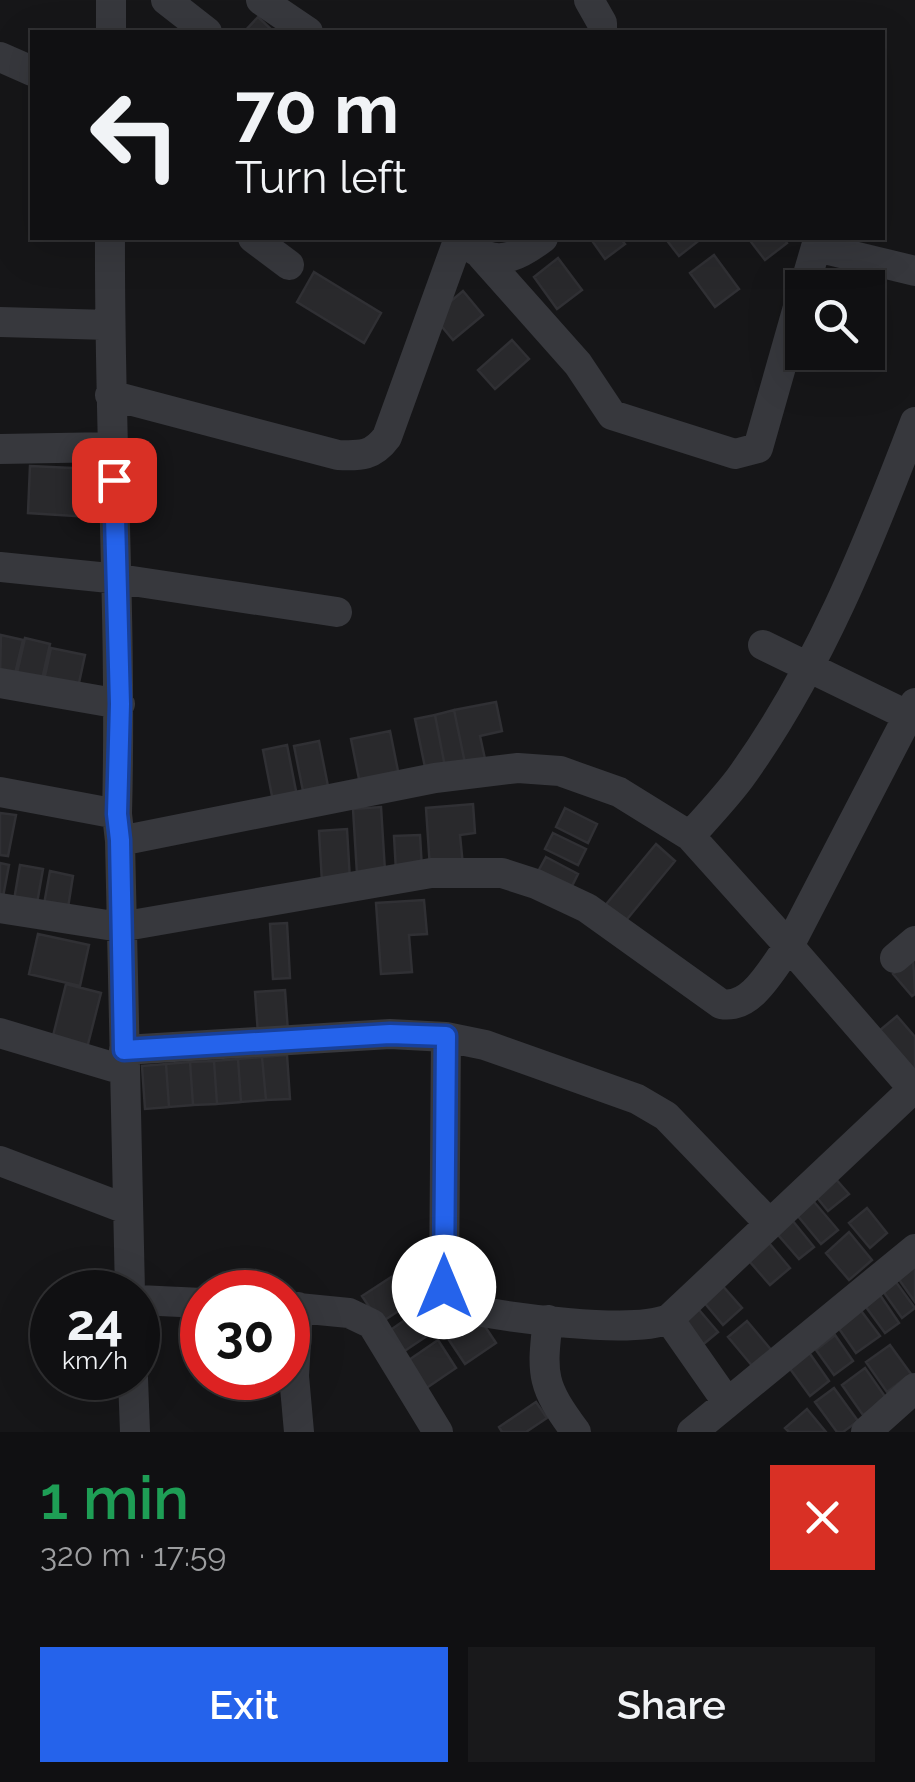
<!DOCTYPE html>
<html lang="en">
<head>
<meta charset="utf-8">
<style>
  :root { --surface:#101012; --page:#19191b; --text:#f1f3f6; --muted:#9c9d9f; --line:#303032; --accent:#2563eb }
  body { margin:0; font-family:Raleway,sans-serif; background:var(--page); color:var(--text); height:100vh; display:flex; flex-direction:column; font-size:38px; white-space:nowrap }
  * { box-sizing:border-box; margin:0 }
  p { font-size:32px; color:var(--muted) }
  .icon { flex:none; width:55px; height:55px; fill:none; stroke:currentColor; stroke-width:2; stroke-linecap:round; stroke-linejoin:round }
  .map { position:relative; height:1432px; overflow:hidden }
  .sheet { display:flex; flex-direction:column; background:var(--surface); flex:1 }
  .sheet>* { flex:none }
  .hud { position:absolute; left:30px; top:30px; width:855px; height:210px; border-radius:0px; box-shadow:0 10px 40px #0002,0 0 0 2px var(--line); background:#101012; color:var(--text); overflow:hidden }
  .fabs { position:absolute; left:785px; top:270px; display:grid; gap:20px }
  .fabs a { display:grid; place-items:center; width:100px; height:100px; border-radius:0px; background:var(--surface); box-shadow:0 10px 40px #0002,0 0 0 2px var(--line); font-size:50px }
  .speed { position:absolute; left:30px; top:1270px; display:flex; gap:20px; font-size:50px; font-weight:700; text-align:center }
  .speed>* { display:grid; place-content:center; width:130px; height:130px; border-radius:50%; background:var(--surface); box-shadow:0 10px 40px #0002,0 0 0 2px var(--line); line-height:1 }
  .speed small { font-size:25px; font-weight:400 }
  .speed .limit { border:15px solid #d22; background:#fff; color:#111 }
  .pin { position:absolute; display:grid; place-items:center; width:85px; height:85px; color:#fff; margin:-42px; border-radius:20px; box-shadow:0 5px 15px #0006 }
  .me { position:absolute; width:110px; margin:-55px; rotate:0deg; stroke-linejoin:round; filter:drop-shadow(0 0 8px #0008) }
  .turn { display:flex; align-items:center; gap:35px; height:210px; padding:0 40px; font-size:45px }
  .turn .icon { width:130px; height:130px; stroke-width:2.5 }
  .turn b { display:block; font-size:70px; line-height:85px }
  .round { display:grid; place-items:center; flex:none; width:105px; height:105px; border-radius:0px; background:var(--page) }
  .overview { display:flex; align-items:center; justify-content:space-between; height:170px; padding:0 40px }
  h1 { font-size:60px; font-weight:600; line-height:75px; color:#1e9e55 }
  .button { display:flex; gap:20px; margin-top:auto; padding:20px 40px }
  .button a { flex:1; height:115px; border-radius:0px; background:var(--accent); color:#fff; font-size:40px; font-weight:600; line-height:115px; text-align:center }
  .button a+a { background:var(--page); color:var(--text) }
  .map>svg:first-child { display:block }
</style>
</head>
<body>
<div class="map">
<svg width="915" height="1432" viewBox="0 0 915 1432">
  <rect width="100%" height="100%" fill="#161618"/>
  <path fill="#29292c" stroke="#303034" stroke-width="2.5" d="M 258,17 L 274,32 L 244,32 Z
    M 599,238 L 620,238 L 625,244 L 605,259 L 593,242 Z
    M 665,238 L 700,238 L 701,239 L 679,256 Z
    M 748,238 L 783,238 L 787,243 L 765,260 Z
    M 714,255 L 739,289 L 715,307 L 690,273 Z
    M 558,258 L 582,290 L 557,309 L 534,277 Z
    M 314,272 L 381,313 L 364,343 L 297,302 Z
    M 463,291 L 483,315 L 453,340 L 433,316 Z
    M 512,340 L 529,359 L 495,389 L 478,370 Z
    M 30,466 L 93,469 L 90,517 L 28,513 Z
    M 1,635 L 23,640 L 13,682 L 0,679 Z
    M 25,638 L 50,644 L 40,688 L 15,682 Z
    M 51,648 L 85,655 L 77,692 L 43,685 Z
    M 496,702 L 502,731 L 480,736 L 485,759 L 465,763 L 454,710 Z
    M 454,710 L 465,763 L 445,767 L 435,715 Z
    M 435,715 L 445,767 L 426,772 L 415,719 Z
    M 390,731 L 399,776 L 360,784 L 351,739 Z
    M 319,741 L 329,791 L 304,796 L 294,746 Z
    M 287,745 L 297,796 L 273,801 L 263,750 Z
    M 473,804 L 475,833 L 460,835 L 463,866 L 430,868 L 426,808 Z
    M 381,807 L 385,871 L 357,874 L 353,809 Z
    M 565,808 L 597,824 L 588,843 L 556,827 Z
    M 0,813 L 16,815 L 8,856 L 0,855 Z
    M 347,829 L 350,880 L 322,882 L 319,831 Z
    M 553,833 L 586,849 L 578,865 L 545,849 Z
    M 420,835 L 422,869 L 396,871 L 394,836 Z
    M 656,844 L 675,861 L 623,924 L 603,908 Z
    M 546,857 L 578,874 L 568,894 L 535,877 Z
    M 0,863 L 9,865 L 2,902 L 0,902 Z
    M 20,865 L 43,869 L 36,909 L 13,906 Z
    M 50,871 L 73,876 L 67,914 L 43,910 Z
    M 424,900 L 427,934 L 409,935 L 412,972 L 381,974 L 376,903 Z
    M 287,923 L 290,978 L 273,979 L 270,924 Z
    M 38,934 L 89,945 L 80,986 L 29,974 Z
    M 913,957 L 915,994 L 912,996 L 893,974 Z
    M 66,984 L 101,993 L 87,1048 L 52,1040 Z
    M 285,990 L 288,1032 L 258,1034 L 255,992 Z
    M 897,1016 L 915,1037 L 915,1071 L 873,1036 Z
    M 287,1055 L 290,1099 L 266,1100 L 262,1057 Z
    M 262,1057 L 266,1100 L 241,1102 L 238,1059 Z
    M 238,1059 L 241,1102 L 217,1104 L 214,1061 Z
    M 214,1061 L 217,1104 L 193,1105 L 190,1062 Z
    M 190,1062 L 193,1105 L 169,1107 L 166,1064 Z
    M 166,1064 L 169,1107 L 145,1109 L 142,1066 Z
    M 834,1177 L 849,1194 L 828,1211 L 814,1194 Z
    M 809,1196 L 838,1230 L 821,1244 L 792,1209 Z
    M 867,1208 L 887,1233 L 870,1248 L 849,1223 Z
    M 788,1215 L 814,1247 L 799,1259 L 773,1229 Z
    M 849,1232 L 872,1260 L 849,1280 L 826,1253 Z
    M 764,1237 L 790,1268 L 770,1285 L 743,1254 Z
    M 915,1267 L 915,1302 L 895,1274 Z
    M 399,1272 L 417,1299 L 380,1323 L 362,1296 Z
    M 893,1278 L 915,1308 L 902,1318 L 880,1287 Z
    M 721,1284 L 742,1308 L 723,1325 L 702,1300 Z
    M 878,1292 L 899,1323 L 885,1333 L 863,1303 Z
    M 694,1304 L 718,1332 L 700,1347 L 676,1319 Z
    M 856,1304 L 880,1336 L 856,1353 L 833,1320 Z
    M 415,1313 L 430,1334 L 403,1352 L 389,1331 Z
    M 480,1319 L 496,1343 L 465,1364 L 449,1340 Z
    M 747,1321 L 773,1352 L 754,1368 L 728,1337 Z
    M 835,1335 L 853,1361 L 834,1375 L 816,1350 Z
    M 438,1340 L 456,1368 L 422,1391 L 403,1364 Z
    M 890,1345 L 911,1374 L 887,1392 L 866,1362 Z
    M 808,1351 L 829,1381 L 810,1396 L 788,1366 Z
    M 865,1368 L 886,1398 L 863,1415 L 842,1385 Z
    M 834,1388 L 858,1421 L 843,1432 L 837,1432 L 815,1402 Z
    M 536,1402 L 547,1418 L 526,1432 L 502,1432 L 499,1427 Z
    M 807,1409 L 826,1432 L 789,1432 L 785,1428 Z"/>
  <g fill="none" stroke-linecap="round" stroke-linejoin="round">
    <path stroke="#37383d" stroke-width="30" d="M 111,0 L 111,32
      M 166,0 L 207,32
      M 261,0 L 308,32
      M 589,0 L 602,23 L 602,32
      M 0,57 L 32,71
      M 110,238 C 109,430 122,621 117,814 L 120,841 L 130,1292
      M 253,238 L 289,265
      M 475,250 C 500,268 523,253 543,238
      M 482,256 L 578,364 L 612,415 L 735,454 L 758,448 L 802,293
      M 804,288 L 816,247 L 915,271
      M 0,322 L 110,325
      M 110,395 L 338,455 C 361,456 373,456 387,437 L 459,238
      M 0,449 L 113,447
      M 0,567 L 119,579 L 337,612
      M 763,645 L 915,719
      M 0,683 L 120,704
      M 0,792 L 117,814
      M 690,836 C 707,817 725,798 740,778 C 818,670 868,545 915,422
      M 120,841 L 435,778 L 518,768 L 560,771 L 619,792 L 690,836 L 789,946 L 915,703
      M 0,908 L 120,927 L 431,873 L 502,873 L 536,884 L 587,908 L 721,1004 C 752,1010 772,968 789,946 L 915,1091
      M 895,958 L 915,941
      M 0,1033 L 123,1070
      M 446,1037 L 444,1287 L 449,1300 L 461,1308 C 506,1317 630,1335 669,1319 L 913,1089
      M 124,1050 L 390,1034 L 446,1037 L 485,1045 L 637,1099 L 666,1116 L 770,1224
      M 0,1161 L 126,1209
      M 138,1300 L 202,1303
      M 288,1307 L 349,1313 L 372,1324 L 438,1432
      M 298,1307 L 294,1376 L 299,1432
      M 669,1319 L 727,1402
      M 548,1320 C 541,1376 542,1386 576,1432
      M 133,1378 L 135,1432
      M 692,1432 L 915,1249
      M 866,1432 L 915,1388"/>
  </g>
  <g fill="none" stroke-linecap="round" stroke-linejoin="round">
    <defs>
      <path id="route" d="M 114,480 L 120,704 L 117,814 L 120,840 L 124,1050 L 390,1034 L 446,1036 L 444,1287"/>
    </defs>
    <use href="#route" stroke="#184099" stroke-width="25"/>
    <use href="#route" stroke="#2563eb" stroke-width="18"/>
  </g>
</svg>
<div class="fabs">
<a><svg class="icon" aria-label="search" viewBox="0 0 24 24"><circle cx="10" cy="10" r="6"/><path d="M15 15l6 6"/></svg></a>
</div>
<div class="speed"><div>24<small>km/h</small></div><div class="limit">30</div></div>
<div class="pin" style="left:114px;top:480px;background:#d93025"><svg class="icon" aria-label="arrive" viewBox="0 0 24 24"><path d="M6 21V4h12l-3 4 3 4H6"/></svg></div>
<svg class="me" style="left:444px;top:1287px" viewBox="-20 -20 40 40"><circle r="19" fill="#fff"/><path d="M0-13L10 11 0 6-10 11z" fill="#2563eb"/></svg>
<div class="hud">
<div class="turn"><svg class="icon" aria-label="left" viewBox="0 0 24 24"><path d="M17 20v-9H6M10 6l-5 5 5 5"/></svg><div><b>70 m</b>Turn left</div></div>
</div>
</div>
<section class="sheet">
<div class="overview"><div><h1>1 min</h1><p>320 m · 17:59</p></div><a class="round" style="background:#d93025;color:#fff"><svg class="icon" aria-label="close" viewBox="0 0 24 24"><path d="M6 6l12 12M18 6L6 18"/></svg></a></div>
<div class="button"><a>Exit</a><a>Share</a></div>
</section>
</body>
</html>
